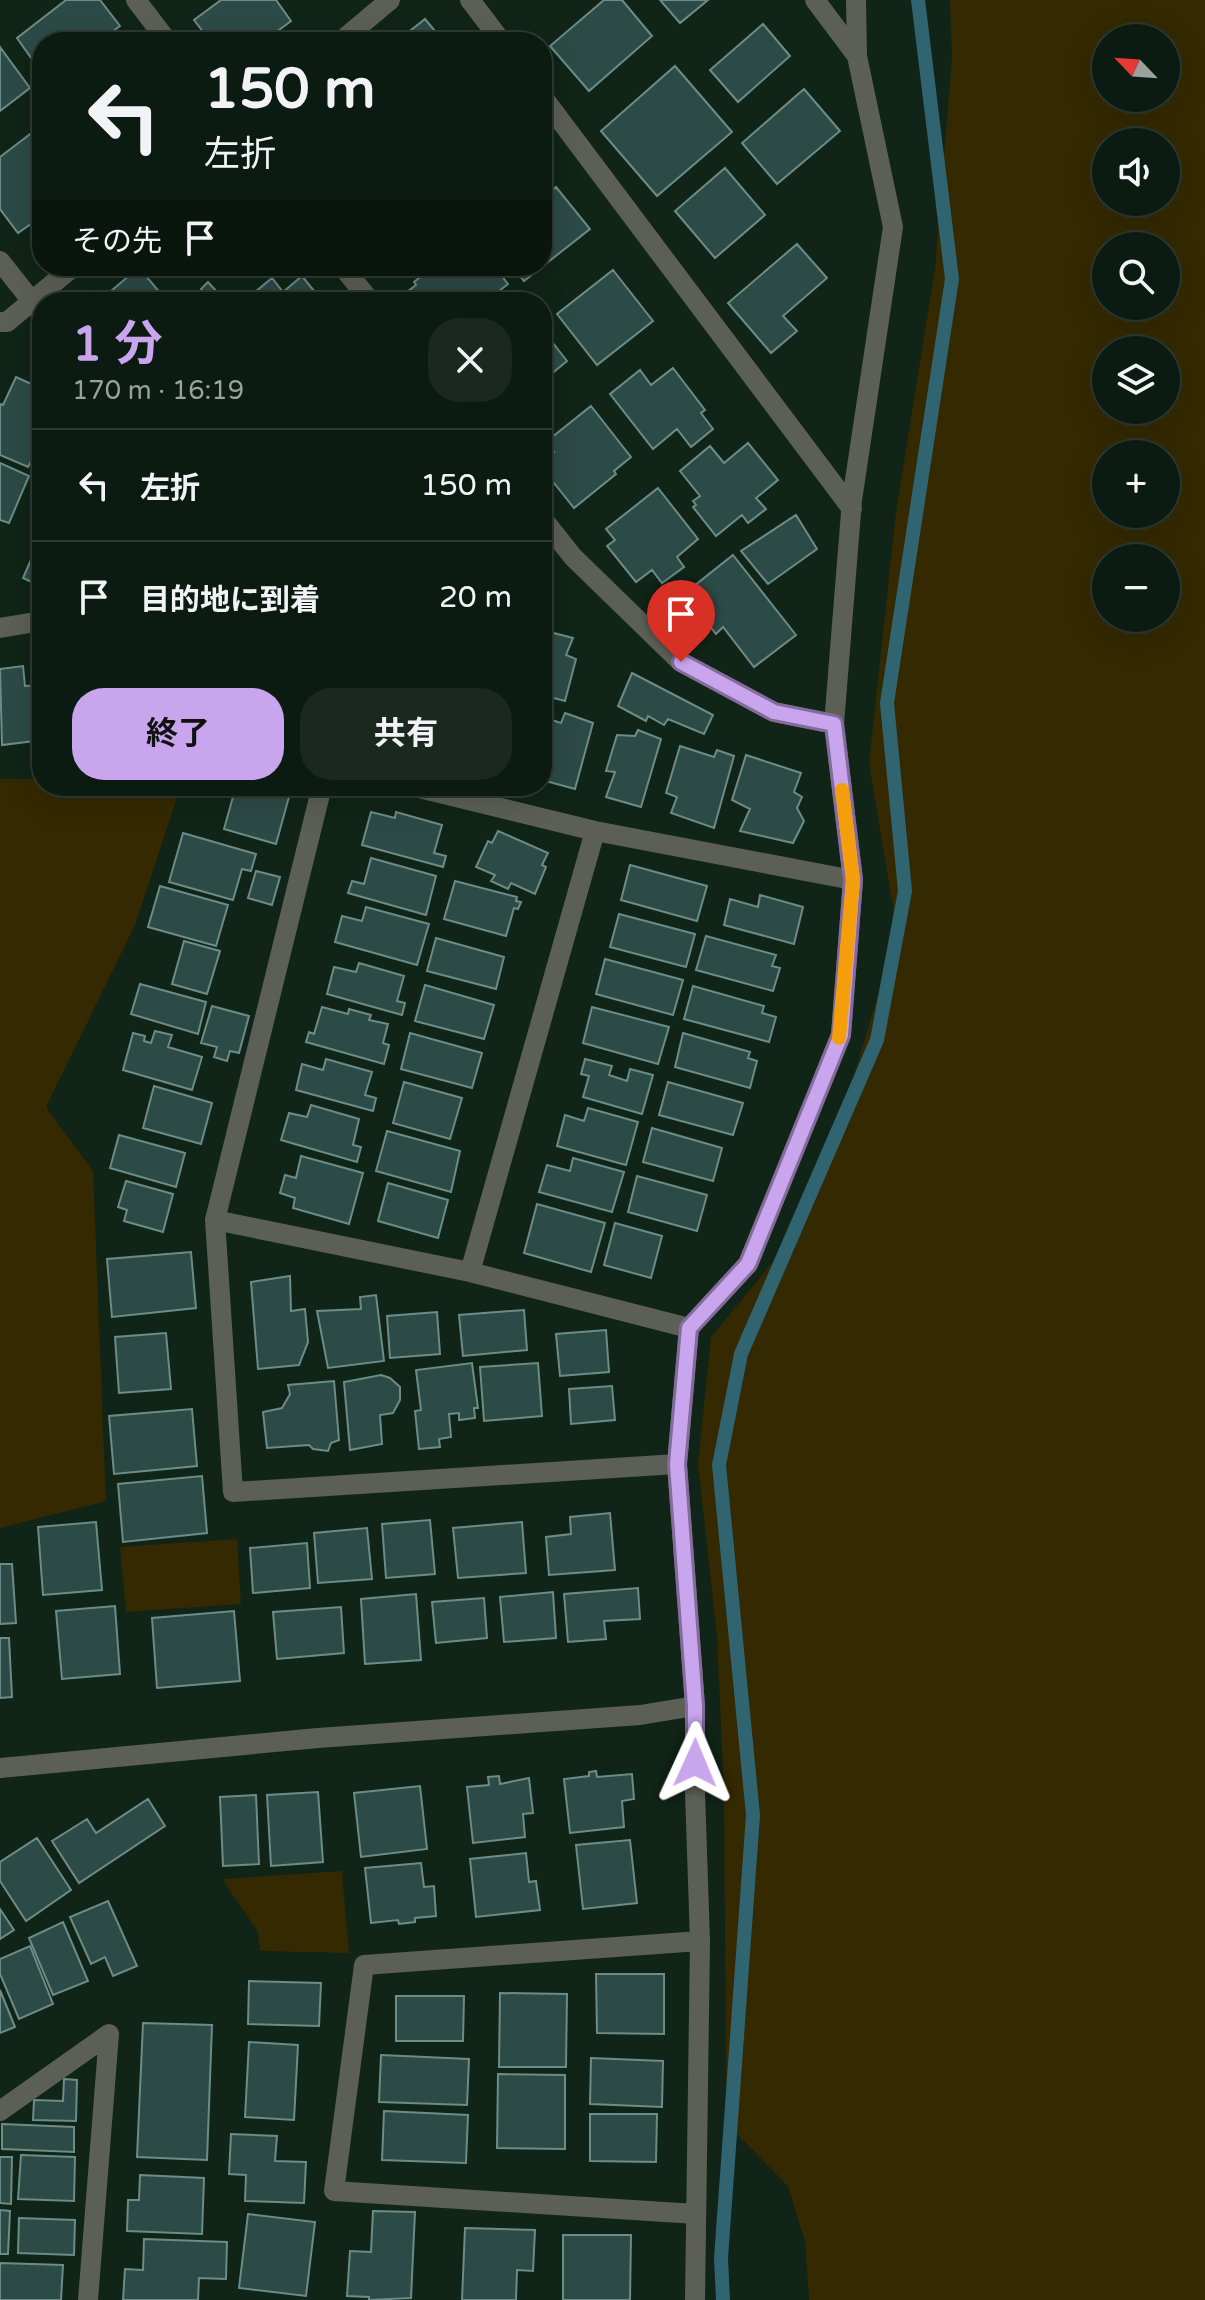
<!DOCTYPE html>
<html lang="ja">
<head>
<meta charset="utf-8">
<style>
  :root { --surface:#0c1b11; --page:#1a281f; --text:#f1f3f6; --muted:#9aa19f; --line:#2c3931; --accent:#c9a5ee }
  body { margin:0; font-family:"Varela Round","Noto Sans JP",sans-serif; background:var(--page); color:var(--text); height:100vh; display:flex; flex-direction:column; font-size:30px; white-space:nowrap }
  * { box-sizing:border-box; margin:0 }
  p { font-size:26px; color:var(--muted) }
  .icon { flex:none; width:44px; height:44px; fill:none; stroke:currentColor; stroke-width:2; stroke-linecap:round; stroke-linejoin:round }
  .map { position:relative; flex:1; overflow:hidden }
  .details { position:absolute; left:32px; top:292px; width:520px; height:504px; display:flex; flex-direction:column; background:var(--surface); border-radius:32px; box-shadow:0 8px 32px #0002,0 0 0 2px var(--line) }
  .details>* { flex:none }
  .banner { position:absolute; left:32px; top:32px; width:520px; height:244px; border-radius:32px; box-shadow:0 8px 32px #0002,0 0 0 2px var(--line); background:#0c1b11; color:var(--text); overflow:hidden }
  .needle { width:52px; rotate:295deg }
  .fabs { position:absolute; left:1092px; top:24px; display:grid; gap:16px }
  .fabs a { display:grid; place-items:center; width:88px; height:88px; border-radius:50%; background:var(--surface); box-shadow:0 8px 32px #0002,0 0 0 2px var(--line); font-size:40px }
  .pin { position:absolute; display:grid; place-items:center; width:68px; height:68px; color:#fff; margin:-82px -34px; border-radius:50% 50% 50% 0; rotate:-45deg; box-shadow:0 0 8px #0007 }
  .pin .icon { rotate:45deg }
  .me { position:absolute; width:88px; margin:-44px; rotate:1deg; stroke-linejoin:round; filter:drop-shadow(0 0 6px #0008) }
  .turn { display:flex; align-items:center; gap:28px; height:168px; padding:0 40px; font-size:36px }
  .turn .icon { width:104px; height:104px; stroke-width:2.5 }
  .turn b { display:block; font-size:56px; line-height:68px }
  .then { display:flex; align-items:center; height:76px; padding:0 40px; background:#0003; gap:16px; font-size:30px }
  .round { display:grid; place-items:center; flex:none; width:84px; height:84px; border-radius:32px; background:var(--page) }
  .overview { display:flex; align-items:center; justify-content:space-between; height:136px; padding:0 40px }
  h1 { font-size:48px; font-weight:700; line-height:60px; color:var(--accent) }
  .cta { display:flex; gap:16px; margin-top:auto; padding:16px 40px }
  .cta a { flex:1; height:92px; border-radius:32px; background:var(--accent); color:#111; font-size:32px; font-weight:700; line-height:92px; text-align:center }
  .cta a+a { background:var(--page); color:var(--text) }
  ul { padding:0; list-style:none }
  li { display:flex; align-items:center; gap:24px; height:112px; padding:0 40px; border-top:2px solid var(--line) }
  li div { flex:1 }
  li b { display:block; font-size:30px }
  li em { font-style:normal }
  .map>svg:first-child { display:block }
</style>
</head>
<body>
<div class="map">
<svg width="1205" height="2300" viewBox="0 0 1205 2300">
  <rect width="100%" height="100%" fill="#102417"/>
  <path fill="#342900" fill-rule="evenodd" d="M 950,0 L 1205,0 L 1205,2300 L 809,2300 L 805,2241 L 788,2186 L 737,2134 L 726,2084 L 724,1794 L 717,1636 L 698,1464 L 711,1337 L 781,1252 L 845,1105 L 897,931 L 869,763 L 896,512 L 935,268 L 952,57 ZM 1106,38 L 1166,38 L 1166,98 L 1106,98 ZM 1106,142 L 1166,142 L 1166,202 L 1106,202 ZM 1106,246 L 1166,246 L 1166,306 L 1106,306 ZM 1106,350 L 1166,350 L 1166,410 L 1106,410 ZM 1106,454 L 1166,454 L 1166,514 L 1106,514 ZM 1106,558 L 1166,558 L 1166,618 L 1106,618 Z
    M 0,779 L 42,779 L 42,786 L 181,786 L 135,925 L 46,1107 L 93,1171 L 106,1501 L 0,1528 Z
    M 237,1539 L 241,1604 L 126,1612 L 120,1547 Z
    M 342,1871 L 349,1953 L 260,1951 L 258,1932 L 222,1879 Z"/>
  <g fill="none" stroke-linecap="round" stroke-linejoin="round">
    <path stroke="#2f6470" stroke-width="14" d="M 723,2300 L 721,2258 L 753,1815 L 719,1465 L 741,1354 L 877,1040 L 905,891 L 887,703 L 952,279 L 918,0"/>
  </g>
  <path fill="#2c4a46" stroke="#6c8c87" stroke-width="2" d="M 66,0 L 100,0 L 120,26 L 98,42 L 42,42 L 42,82 L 32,68 L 36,65 L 17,38 Z
    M 221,0 L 276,0 L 291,21 L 263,42 L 211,42 L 194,20 Z
    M 604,0 L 622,0 L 652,36 L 589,91 L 550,46 Z
    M 660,0 L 708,0 L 680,23 Z
    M 425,19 L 444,42 L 396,42 Z
    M 763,24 L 790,56 L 738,102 L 710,70 Z
    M 0,47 L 30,88 L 0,111 Z
    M 675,66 L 732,132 L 657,196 L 601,131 Z
    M 804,89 L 840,131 L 777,184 L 742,143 Z
    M 42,125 L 42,216 L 18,233 L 0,209 L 0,157 Z
    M 725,168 L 765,215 L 715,258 L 675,211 Z
    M 556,187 L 590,229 L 524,281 L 512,266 L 542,266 L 542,199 Z
    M 797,244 L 827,278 L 783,316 L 797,331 L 771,353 L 728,303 Z
    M 189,266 L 230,266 L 219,275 L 211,266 L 199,277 Z
    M 434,266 L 494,266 L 508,284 L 485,302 L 409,302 L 403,295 L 416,285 L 414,282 Z
    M 137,269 L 140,269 L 168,302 L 98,302 Z
    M 613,270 L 653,321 L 597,365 L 557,314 Z
    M 302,276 L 323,302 L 243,302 L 272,278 L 283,292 Z
    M 208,282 L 218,293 L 210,300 L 201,289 Z
    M 542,329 L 567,361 L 544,380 L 551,388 L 542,395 Z
    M 673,368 L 705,410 L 701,413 L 713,429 L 691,447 L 677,429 L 653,449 L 610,394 L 640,370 L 651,385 Z
    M 16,377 L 42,389 L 42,440 L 28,467 L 0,455 L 0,404 L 3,405 Z
    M 591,406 L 631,457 L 614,471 L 616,474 L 574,508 L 542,468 L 542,461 L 554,452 L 546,442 Z
    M 748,443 L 778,480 L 756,498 L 766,509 L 748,523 L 742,515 L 716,536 L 693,507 L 696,505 L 693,501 L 700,496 L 680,471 L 710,446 L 724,463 Z
    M 0,463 L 29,476 L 9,523 L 0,520 Z
    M 658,488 L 698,539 L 677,557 L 684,567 L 662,583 L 652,570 L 636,582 L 607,546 L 615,540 L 606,529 Z
    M 796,515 L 817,549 L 768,584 L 741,551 Z
    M 42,522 L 42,595 L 31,589 L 34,583 L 23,578 L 37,546 L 33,544 Z
    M 733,555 L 796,635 L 754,667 L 723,627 L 716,634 L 684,594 Z
    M 542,630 L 573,638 L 566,655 L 576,659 L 565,701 L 542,695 Z
    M 23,666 L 25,686 L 42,685 L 42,740 L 2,745 L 0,669 Z
    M 632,673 L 713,715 L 704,734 L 668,719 L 664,725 L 648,716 L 646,721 L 618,706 Z
    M 565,713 L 593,723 L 575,789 L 542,780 L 547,756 L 542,753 L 542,745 L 552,720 L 561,723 Z
    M 638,730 L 661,739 L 641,807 L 606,797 L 615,772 L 606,771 L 617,735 L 635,736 Z
    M 680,746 L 714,757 L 717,750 L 734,756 L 714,828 L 671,813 L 677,797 L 666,793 Z
    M 746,755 L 801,773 L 794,792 L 802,797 L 797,808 L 804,821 L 793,843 L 740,831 L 750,809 L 732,800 Z
    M 236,786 L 292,786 L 276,844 L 224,829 Z
    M 371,812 L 395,818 L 396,812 L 442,825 L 434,853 L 446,856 L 443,867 L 362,845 Z
    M 498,831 L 548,853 L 542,865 L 546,867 L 535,894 L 511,883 L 508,889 L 491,881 L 495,875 L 476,867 L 488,841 L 492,843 Z
    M 183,833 L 256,854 L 251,871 L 242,869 L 233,900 L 169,882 Z
    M 371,858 L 436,876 L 426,915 L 348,893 L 352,881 L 364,884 Z
    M 630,865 L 707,886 L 697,921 L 621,900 Z
    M 256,871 L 280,877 L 272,905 L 248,898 Z
    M 455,881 L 517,897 L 516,901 L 521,902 L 518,909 L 514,908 L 506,936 L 444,919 Z
    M 160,886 L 228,905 L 216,946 L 148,927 Z
    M 760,895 L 803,907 L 794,944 L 724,925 L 730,899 L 758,907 Z
    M 366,907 L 429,924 L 417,965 L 335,942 L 342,916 L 362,921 Z
    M 619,914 L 695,934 L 686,967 L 610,947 Z
    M 706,936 L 776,955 L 772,966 L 780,968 L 773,991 L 696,970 Z
    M 436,938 L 504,957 L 496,989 L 427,971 Z
    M 184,941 L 220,951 L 207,994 L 172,984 Z
    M 605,959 L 683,980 L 673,1015 L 596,994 Z
    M 359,963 L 404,976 L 397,1001 L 405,1003 L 402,1015 L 327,994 L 334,967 L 356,972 Z
    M 140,984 L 206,1002 L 198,1034 L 131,1014 Z
    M 425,985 L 494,1005 L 484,1039 L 415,1021 Z
    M 693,986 L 764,1006 L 762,1013 L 776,1017 L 769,1042 L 684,1019 Z
    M 212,1006 L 249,1016 L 239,1053 L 230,1051 L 227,1061 L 214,1057 L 217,1047 L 201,1043 Z
    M 322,1007 L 348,1014 L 349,1009 L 371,1015 L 369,1020 L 388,1024 L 383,1043 L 389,1045 L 384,1064 L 306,1042 L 309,1032 L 314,1034 Z
    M 592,1007 L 669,1027 L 658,1064 L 583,1043 Z
    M 155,1031 L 172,1035 L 168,1047 L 202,1057 L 192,1090 L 123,1070 L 133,1033 L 145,1036 L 144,1041 L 151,1043 Z
    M 410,1033 L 482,1053 L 472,1088 L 401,1069 Z
    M 683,1033 L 750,1052 L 748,1058 L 757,1061 L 750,1088 L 675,1067 Z
    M 326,1059 L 372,1072 L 365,1095 L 376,1098 L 373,1111 L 296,1090 L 302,1064 L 323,1070 Z
    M 585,1059 L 612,1066 L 609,1075 L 627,1081 L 630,1069 L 653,1075 L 642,1114 L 583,1097 L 589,1076 L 581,1074 Z
    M 404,1082 L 462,1098 L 450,1139 L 393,1123 Z
    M 668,1082 L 743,1103 L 733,1135 L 659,1115 Z
    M 154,1086 L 212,1103 L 201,1144 L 143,1128 Z
    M 311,1105 L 359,1119 L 353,1145 L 361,1147 L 357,1162 L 281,1140 L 289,1113 L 307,1117 Z
    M 588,1108 L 638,1122 L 626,1165 L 557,1146 L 565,1115 L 584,1121 Z
    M 652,1128 L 722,1148 L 713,1181 L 643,1162 Z
    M 387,1131 L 460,1151 L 451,1192 L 376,1171 Z
    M 119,1135 L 185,1153 L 176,1187 L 110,1168 Z
    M 301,1156 L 363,1173 L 349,1224 L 293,1208 L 295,1198 L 280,1193 L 285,1175 L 296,1178 Z
    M 573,1158 L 624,1172 L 612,1212 L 539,1192 L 547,1165 L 570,1171 Z
    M 637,1176 L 707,1195 L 697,1231 L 628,1212 Z
    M 126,1181 L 173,1194 L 163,1232 L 124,1221 L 127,1210 L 118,1207 Z
    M 388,1183 L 448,1200 L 438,1238 L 378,1221 Z
    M 537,1204 L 605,1223 L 591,1272 L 524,1253 Z
    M 615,1223 L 662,1236 L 651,1278 L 604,1265 Z
    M 191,1252 L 196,1308 L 112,1317 L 107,1259 Z
    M 290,1276 L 291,1311 L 305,1309 L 308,1342 L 299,1365 L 258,1369 L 251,1282 Z
    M 376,1295 L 384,1361 L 328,1368 L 317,1311 L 361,1309 L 360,1297 Z
    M 524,1310 L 527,1350 L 463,1356 L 459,1315 Z
    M 437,1312 L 440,1354 L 390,1358 L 387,1316 Z
    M 606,1330 L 609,1372 L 560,1376 L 556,1334 Z
    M 166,1333 L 171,1389 L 119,1393 L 115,1337 Z
    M 472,1363 L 478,1408 L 474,1408 L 475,1418 L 459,1420 L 459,1413 L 449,1414 L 451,1437 L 439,1439 L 440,1447 L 419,1449 L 415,1411 L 421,1410 L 416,1370 Z
    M 538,1363 L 542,1416 L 484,1421 L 480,1367 Z
    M 381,1375 L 390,1378 L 400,1387 L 400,1400 L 393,1413 L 380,1415 L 382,1444 L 350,1450 L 344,1382 Z
    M 334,1381 L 339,1440 L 331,1443 L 328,1451 L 313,1449 L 309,1445 L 267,1448 L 263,1412 L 282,1408 L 290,1394 L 288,1385 Z
    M 612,1386 L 615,1420 L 571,1424 L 569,1389 Z
    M 192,1409 L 197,1466 L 114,1474 L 109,1416 Z
    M 202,1476 L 207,1533 L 123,1542 L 118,1484 Z
    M 610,1513 L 615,1570 L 549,1575 L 546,1537 L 571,1534 L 570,1517 Z
    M 430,1520 L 435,1574 L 386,1578 L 382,1524 Z
    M 96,1522 L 102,1590 L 43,1595 L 38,1527 Z
    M 522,1522 L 526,1573 L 458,1578 L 453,1528 Z
    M 367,1528 L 372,1579 L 318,1583 L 314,1533 Z
    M 307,1543 L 310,1588 L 253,1593 L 250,1548 Z
    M 0,1564 L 12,1564 L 16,1623 L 0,1624 Z
    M 638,1588 L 640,1619 L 604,1621 L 606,1639 L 568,1642 L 564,1594 Z
    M 553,1592 L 556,1638 L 504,1642 L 500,1597 Z
    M 416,1594 L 421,1660 L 365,1664 L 361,1599 Z
    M 484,1598 L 487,1638 L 436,1643 L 432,1602 Z
    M 115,1606 L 120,1674 L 62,1679 L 56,1611 Z
    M 341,1607 L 344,1653 L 277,1659 L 273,1612 Z
    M 234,1611 L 240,1681 L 157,1688 L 152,1618 Z
    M 0,1638 L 9,1638 L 12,1697 L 0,1698 Z
    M 596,1771 L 597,1777 L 632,1774 L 634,1799 L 622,1801 L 624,1827 L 570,1833 L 564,1779 L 589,1776 L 589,1772 Z
    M 499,1776 L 500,1784 L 529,1778 L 533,1813 L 523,1814 L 525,1837 L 473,1843 L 467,1787 L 489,1785 L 488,1777 Z
    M 420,1786 L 427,1849 L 361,1857 L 354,1793 Z
    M 318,1792 L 323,1862 L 271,1866 L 267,1795 Z
    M 256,1795 L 259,1864 L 223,1866 L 220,1797 Z
    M 148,1799 L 165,1826 L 79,1883 L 52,1841 L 87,1819 L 96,1833 Z
    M 37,1838 L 71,1890 L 26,1921 L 0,1881 L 0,1862 Z
    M 630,1840 L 637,1903 L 583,1909 L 576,1845 Z
    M 526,1853 L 529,1882 L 536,1881 L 540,1910 L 476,1917 L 470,1859 Z
    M 421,1863 L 424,1887 L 434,1886 L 436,1916 L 415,1918 L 415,1922 L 399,1924 L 398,1920 L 371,1923 L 365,1868 Z
    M 108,1901 L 137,1966 L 113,1976 L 105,1957 L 91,1964 L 70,1917 Z
    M 0,1909 L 14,1930 L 0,1939 Z
    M 63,1922 L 88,1981 L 53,1995 L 29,1938 Z
    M 30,1946 L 53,2004 L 19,2019 L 0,1974 L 0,1959 Z
    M 596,1974 L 664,1974 L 664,2034 L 597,2033 Z
    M 249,1981 L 321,1983 L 319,2026 L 248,2024 Z
    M 0,1990 L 15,2027 L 0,2033 Z
    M 500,1993 L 567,1994 L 566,2067 L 499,2067 Z
    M 396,1996 L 464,1996 L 463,2041 L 396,2041 Z
    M 143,2023 L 212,2025 L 207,2160 L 137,2157 Z
    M 249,2042 L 298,2045 L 294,2120 L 245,2117 Z
    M 381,2055 L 469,2059 L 467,2105 L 379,2102 Z
    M 591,2058 L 663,2061 L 662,2107 L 590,2104 Z
    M 498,2074 L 565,2075 L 565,2149 L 497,2148 Z
    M 64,2079 L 77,2080 L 76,2121 L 33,2120 L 34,2100 L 63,2101 Z
    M 384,2111 L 468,2115 L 466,2163 L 382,2160 Z
    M 590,2114 L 657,2114 L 656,2162 L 590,2161 Z
    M 2,2124 L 74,2127 L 74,2152 L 2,2149 Z
    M 231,2134 L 277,2136 L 275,2161 L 306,2162 L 304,2203 L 245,2201 L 246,2175 L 229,2174 Z
    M 21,2155 L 75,2157 L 74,2201 L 18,2199 Z
    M 0,2157 L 12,2157 L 11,2204 L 0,2203 Z
    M 140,2175 L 204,2178 L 202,2234 L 127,2231 L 128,2200 L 139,2200 Z
    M 0,2210 L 10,2211 L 8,2254 L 0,2254 Z
    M 373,2211 L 415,2212 L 411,2298 L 369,2300 L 369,2297 L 347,2296 L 350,2251 L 371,2252 Z
    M 248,2214 L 315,2222 L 306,2296 L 239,2288 Z
    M 19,2218 L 75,2220 L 74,2255 L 18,2253 Z
    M 465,2228 L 535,2230 L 533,2271 L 517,2270 L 516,2300 L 462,2300 Z
    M 563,2235 L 631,2235 L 630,2300 L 563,2300 Z
    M 144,2239 L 227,2242 L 226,2279 L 199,2278 L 198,2300 L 123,2300 L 125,2269 L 143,2270 Z
    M 0,2263 L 63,2265 L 61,2300 L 0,2300 Z"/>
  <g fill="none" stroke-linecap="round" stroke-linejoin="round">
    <path stroke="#5c5f55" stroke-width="20" d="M 136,0 L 168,42
      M 470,0 L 502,42
      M 815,0 L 857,56
      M 340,42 L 390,0
      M 542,96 L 852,509
      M 0,261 L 42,314
      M 342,266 L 371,302
      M 0,322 L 7,322 L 74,266
      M 542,518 L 573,557 L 681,662 L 774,712 L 834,724
      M 0,628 L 42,621
      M 322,786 L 215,1220 L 233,1492 L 677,1464
      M 411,786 L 595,831 L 853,880
      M 215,1220 L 470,1272 L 689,1328
      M 470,1272 L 595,831
      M 0,2111 L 109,2034 L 88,2300
      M 696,2214 L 334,2191 L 364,1965 L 700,1941
      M 695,2300 L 700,1941 L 695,1792 L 695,1706 L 677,1464 L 689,1328 L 748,1264 L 841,1035 L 853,880 L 834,724 L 852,500 L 893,227 L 857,56 L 856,0"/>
    <path stroke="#5c5f55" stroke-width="20" d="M 0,1768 L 318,1738 L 640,1715 L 695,1706"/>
  </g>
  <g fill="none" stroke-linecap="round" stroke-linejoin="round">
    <defs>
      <path id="route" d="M 681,662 L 774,712 L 834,724 L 853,880 L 841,1035 L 748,1264 L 689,1328 L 677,1464 L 695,1706 L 695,1763"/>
    </defs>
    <use href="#route" stroke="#836b9b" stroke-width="20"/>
    <use href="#route" stroke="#c9a5ee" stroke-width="14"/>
    <path stroke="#f59e0b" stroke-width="14" d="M 839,1038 L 853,880 L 842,790"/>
  </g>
</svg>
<div class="fabs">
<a><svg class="needle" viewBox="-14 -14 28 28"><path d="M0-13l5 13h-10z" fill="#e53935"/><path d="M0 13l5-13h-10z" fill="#9aa19f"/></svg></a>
<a><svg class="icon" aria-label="sound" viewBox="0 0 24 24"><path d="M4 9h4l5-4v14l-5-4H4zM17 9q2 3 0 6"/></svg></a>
<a><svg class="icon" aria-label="search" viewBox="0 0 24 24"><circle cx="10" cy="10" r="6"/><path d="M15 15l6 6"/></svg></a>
<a><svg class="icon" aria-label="layers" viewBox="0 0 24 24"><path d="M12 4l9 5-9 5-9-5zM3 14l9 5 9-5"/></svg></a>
<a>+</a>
<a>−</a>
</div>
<div class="pin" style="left:681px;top:662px;background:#d93025"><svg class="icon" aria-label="arrive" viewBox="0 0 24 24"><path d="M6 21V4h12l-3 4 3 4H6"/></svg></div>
<svg class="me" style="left:695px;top:1763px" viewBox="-20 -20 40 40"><path d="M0-17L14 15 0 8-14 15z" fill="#c9a5ee" stroke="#fff" stroke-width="4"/></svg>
<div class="banner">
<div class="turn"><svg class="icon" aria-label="left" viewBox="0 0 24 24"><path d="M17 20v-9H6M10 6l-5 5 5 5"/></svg><div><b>150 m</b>左折</div></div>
<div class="then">その先<svg class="icon" aria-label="arrive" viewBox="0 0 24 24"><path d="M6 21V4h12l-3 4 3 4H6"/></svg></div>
</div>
<section class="details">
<div class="overview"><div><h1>1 分</h1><p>170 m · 16:19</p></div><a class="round"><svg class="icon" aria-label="close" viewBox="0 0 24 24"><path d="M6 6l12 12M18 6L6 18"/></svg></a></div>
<ul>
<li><svg class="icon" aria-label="left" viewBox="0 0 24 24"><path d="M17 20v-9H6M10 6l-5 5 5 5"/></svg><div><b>左折</b></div><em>150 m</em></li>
<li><svg class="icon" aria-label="arrive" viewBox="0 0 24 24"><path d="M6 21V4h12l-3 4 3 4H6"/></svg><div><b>目的地に到着</b></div><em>20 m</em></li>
</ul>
<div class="cta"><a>終了</a><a>共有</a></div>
</section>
</div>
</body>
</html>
